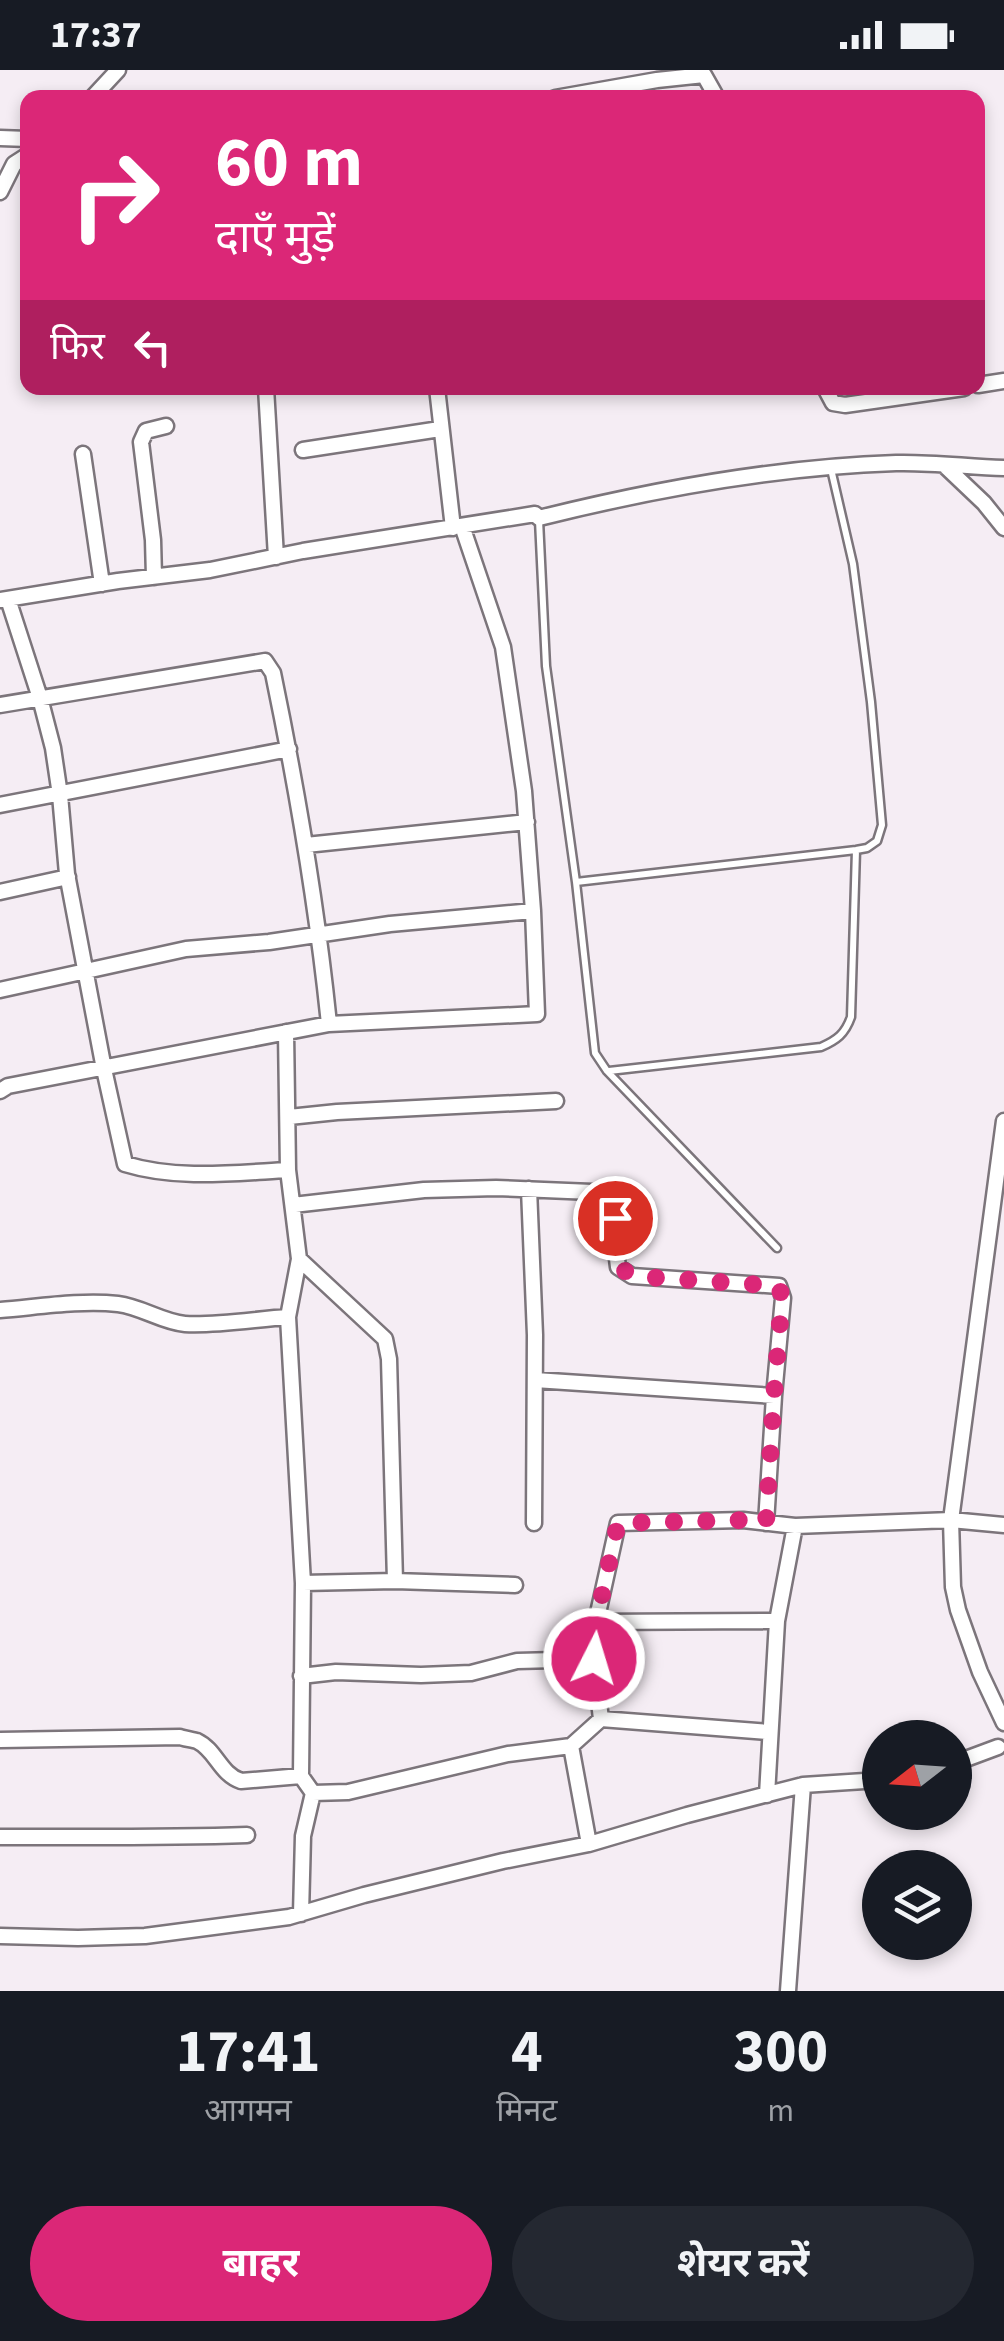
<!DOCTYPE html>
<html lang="hi">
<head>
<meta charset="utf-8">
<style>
  :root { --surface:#171b24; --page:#242831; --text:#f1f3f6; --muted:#9ea1a6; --accent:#db2777 }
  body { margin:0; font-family:"Source Sans 3","Noto Sans Devanagari",sans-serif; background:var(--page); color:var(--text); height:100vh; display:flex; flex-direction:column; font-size:38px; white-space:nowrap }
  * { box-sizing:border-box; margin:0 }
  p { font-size:32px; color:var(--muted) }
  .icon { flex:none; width:55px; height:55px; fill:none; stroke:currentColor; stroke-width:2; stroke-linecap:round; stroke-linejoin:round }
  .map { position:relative; height:1921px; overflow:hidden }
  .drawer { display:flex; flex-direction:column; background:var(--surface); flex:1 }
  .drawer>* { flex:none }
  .hud { position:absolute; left:20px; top:20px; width:965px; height:305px; border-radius:20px; box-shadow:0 5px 15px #0003; background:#db2777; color:#fff; overflow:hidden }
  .needle { width:65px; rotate:253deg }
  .tools { position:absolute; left:862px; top:1650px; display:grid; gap:20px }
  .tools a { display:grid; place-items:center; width:110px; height:110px; border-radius:50%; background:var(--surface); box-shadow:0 5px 15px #0003; font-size:50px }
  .pin { position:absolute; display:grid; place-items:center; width:85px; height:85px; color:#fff; margin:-42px; border:5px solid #fff; border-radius:50%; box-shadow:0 2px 10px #0007 }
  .me { position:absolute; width:110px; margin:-55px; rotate:5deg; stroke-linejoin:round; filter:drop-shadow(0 0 8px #0008) }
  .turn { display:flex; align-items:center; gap:35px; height:210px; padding:0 30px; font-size:45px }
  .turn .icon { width:130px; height:130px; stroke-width:2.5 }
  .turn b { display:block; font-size:70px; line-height:85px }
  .then { display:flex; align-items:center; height:95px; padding:0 30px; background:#0003; gap:20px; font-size:38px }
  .eta { display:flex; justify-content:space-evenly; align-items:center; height:170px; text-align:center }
  .eta b { font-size:60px; font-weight:700; line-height:70px }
  .primary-button { display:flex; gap:20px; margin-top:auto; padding:20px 30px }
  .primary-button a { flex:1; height:115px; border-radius:60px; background:var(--accent); color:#fff; font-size:40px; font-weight:700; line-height:115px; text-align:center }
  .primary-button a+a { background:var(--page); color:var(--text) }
  .status { display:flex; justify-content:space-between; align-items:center; height:70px; padding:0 50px; background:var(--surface); direction:ltr }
  .status svg { height:28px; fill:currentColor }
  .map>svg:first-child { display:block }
</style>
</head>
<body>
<div class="status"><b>17:37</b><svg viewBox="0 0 49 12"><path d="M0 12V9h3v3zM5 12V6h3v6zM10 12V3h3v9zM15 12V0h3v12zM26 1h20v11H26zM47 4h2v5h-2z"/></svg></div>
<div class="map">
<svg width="1004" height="1921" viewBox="0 0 1004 1921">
  <rect width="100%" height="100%" fill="#f5edf4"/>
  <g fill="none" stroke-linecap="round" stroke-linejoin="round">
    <defs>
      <path id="service" d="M 539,450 L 546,596 L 576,812 L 856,780 L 867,778 L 877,771 L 882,755 L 871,632 L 853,494 L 831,399
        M 576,812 L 595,983 L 607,1001 L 777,1178
        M 609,1001 L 821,977 C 837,970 845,964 851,947 L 856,780"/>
      <path id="minor" d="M 92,28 L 118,0
        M 555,28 L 657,10 L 704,5 L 717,28
        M 0,68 L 28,69
        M 0,122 L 14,94 L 28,85
        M 978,315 L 1004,311
        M 266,318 L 276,487
        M 437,318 L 453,458
        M 825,318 L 833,333 L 845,335 L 964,318
        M 303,380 L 440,359
        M 83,384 L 102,514
        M 944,395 L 984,433 L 1004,458
        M 154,507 L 153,470 L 141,372 L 146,361 L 166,356
        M 8,529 L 40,628 L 53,678 L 60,725 L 67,804 L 104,999 L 125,1094 C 177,1110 234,1103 288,1100
        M 0,530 L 118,511 L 210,500 L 303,481 L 535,444 L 539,448 C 655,419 776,397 896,393 C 932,392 968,397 1004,398
        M 0,635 L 265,591 L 273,603 C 297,719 317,836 329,954
        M 0,735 L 289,679
        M 306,775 L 527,752
        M 0,822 L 68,807
        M 0,920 L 186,879 L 269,872 L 390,854 L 533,841
        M 286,962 L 288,1100 L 299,1189 L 288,1247 L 303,1513 L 301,1706 L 313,1723 L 303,1766 L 301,1844
        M 0,1021 L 8,1016 L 329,954 L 537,944 L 533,841 L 524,721 L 503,577 L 462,456
        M 289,1047 L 337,1042 L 556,1031
        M 1004,1051 L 951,1450 L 953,1517 L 958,1540 L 980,1602 L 1004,1653
        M 529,1119 L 535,1265 L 534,1453
        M 293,1135 L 424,1120 L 496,1118 L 592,1122 L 608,1135 L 615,1148 L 615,1172 L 618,1197 L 632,1206 L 779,1216 L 783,1228 L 774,1326 L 766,1453
        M 299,1189 L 385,1269 L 389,1289 L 395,1511
        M 0,1240 C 38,1237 80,1230 118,1234 C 142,1237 162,1252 185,1254 C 215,1256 257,1249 288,1247
        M 535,1310 L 774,1326
        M 303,1513 L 395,1511 L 515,1515
        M 596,1552 L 777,1551
        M 301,1606 L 336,1602 L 421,1605 L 471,1603 L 517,1591 L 594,1589
        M 601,1649 L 769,1662
        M 0,1670 L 180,1667 C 182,1668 194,1670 197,1671 C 216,1680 220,1704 241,1711 L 301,1706
        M 955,1693 L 998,1677
        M 313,1723 L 348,1722 L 508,1684 L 571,1676
        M 767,1725 L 777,1551 L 795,1456
        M 0,1767 C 83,1767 165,1768 247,1765
        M 589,1774 L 571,1676 L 601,1649 L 594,1589 L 596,1552 L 618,1453 L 743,1450 L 795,1456 L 951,1450 L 1004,1455
        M 0,1866 L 78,1868 L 145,1866 L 289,1847 L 364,1825 L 503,1791 L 589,1774 L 687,1745 L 803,1715 L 880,1710
        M 788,1921 L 803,1715"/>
    </defs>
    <use href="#service" stroke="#7c757b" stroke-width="11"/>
    <use href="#minor" stroke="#7c757b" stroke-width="19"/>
    <use href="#service" stroke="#fff" stroke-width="6"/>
    <use href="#minor" stroke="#fff" stroke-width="14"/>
  </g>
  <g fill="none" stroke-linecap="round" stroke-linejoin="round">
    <path stroke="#db2777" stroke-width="18" stroke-dasharray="0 32.4" d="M 594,1589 L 596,1552 L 618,1453 L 744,1450 L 766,1453 L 774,1326 L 782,1228 L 779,1216 L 632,1206 L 618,1196 L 614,1172 L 615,1148"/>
  </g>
</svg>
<div class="tools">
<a><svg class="needle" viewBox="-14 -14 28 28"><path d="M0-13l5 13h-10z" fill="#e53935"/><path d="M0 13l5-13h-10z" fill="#9ea1a6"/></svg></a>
<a><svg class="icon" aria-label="layers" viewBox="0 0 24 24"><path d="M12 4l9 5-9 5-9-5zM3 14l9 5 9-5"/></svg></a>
</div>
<div class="pin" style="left:615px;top:1148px;background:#d93025"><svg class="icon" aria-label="arrive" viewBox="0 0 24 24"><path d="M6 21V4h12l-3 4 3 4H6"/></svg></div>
<svg class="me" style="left:594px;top:1589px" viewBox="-20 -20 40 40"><circle r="17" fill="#db2777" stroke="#fff" stroke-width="3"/><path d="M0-11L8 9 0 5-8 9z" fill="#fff"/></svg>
<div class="hud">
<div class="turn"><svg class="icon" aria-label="right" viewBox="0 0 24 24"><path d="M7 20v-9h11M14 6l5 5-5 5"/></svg><div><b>60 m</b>दाएँ मुड़ें</div></div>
<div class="then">फिर<svg class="icon" aria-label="left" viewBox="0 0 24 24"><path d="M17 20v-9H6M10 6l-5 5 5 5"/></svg></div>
</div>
</div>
<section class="drawer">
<div class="eta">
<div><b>17:41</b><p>आगमन</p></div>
<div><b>4</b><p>मिनट</p></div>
<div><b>300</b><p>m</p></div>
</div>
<div class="primary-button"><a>बाहर</a><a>शेयर करें</a></div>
</section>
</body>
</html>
